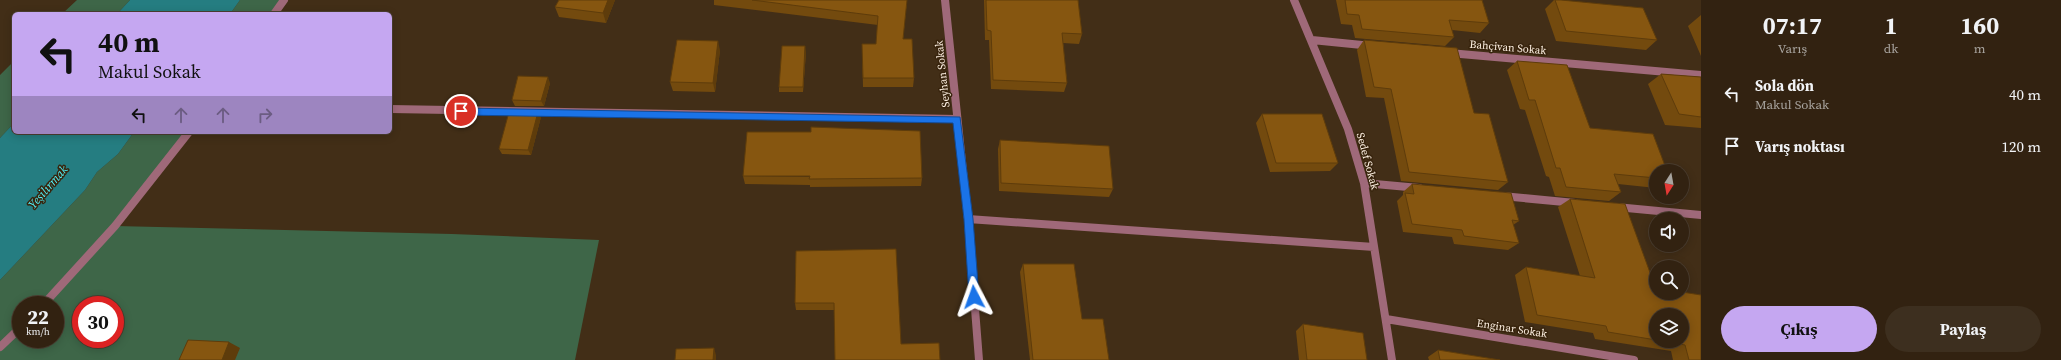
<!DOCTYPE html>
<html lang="tr">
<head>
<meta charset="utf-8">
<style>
  :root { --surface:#322211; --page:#3d2f1f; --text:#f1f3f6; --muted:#a8a49f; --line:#4d3f31; --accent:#c5a7f1 }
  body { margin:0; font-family:"Source Serif 4",serif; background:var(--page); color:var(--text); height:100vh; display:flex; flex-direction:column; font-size:15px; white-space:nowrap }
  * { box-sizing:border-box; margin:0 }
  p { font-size:13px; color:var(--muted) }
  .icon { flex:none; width:22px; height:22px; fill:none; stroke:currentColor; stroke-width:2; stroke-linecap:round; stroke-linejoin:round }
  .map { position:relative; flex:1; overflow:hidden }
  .side { display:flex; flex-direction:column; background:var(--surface); width:360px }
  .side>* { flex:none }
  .banner { position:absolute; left:12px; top:12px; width:380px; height:122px; border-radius:6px; box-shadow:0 2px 10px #0003,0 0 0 1px var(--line); background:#c5a7f1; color:#111; overflow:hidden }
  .needle { width:26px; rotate:191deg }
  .tools { position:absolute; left:1649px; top:164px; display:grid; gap:8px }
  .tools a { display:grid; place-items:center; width:40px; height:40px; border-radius:50%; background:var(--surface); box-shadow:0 2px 10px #0003,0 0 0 1px var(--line); font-size:20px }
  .speed { position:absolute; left:12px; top:296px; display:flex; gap:8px; font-size:20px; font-weight:700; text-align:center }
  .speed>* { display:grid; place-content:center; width:52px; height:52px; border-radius:50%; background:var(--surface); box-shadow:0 2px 10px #0003,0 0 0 1px var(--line); line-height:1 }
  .speed small { font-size:10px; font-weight:400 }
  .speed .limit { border:6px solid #d22; background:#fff; color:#111 }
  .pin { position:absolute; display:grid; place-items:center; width:34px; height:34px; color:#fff; margin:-17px; border:2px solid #fff; border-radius:50%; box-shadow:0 1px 4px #0007 }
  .me { position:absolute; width:44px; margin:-22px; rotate:356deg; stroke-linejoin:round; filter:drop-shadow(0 0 3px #0008) }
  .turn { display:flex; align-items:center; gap:14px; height:84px; padding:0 20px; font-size:18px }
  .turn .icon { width:52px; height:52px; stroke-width:2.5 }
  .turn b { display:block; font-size:28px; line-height:34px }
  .lanes { display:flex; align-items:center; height:38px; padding:0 20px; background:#0003; justify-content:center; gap:20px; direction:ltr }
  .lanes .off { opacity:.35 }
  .eta { display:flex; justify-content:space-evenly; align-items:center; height:68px; text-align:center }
  .eta b { font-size:24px; font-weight:700; line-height:28px }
  .primary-button { display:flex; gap:8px; margin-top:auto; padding:8px 20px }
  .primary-button a { flex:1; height:46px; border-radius:24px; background:var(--accent); color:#111; font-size:16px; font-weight:700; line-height:46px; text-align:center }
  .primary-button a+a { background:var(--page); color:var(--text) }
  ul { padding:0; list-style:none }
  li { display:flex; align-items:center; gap:12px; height:52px; padding:0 20px }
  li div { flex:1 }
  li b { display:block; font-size:15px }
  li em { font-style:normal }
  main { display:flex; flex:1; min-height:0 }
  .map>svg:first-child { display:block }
</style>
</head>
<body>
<main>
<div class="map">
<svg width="1701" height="360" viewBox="0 0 1701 360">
  <rect width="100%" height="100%" fill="#422e17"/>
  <path fill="#3e6648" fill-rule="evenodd" d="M 77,0 L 130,0 L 117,14 L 62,14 Z
    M 240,0 L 284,0 L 274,14 L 230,14 Z
    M 14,61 L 14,123 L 0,138 L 0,75 Z
    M 134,132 L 189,132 L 115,226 L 452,234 L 599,240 L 575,360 L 0,360 L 0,280 L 85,190 L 97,172 L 118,154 ZM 21,305 L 55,305 L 55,339 L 21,339 ZM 81,305 L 115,305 L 115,339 L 81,339 Z"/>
  <path fill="#257d81" d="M 130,0 L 240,0 L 230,14 L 117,14 Z
    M 14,123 L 14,132 L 134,132 L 118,154 L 97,172 L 85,190 L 0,280 L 0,138 Z"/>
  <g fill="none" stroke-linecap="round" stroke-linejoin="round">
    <path stroke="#9f6979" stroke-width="8" d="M 945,0 L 968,219 L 979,360
      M 1294,0 L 1348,129 L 1364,183 L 1392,360
      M 274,14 L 284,0
      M 1312,40 L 1372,46
      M 1449,53 L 1701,75
      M 390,109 L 957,119
      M 1364,183 L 1419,188
      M 1502,196 L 1575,203
      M 1616,207 L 1701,215
      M 968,219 L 1374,247
      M 43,305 L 115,226 L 189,132
      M 1386,319 L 1634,360
      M 0,347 L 21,327"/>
  </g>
  <path fill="#734a0e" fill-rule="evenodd" d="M 559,0 L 615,0 L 606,23 L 559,17 L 555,7 Z
    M 714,0 L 907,0 L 903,39 L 914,78 L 913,87 L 863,87 L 862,44 L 876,44 L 878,25 L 714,5 Z
    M 984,0 L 1078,0 L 1082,34 L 1079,44 L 1063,43 L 1067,83 L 1064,92 L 991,89 L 989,40 L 985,40 Z
    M 1336,0 L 1482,0 L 1489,23 L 1480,33 L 1452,30 L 1454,37 L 1445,46 L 1355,38 L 1352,25 L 1341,24 Z
    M 1554,0 L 1561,0 L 1657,40 L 1646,50 L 1556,41 L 1545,9 Z
    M 1701,15 L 1701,56 L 1688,26 Z
    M 1364,40 L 1474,113 L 1508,182 L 1498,190 L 1401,181 L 1384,98 L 1366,97 L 1357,50 Z
    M 720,50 L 715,92 L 673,91 L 670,82 Z
    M 806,52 L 803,92 L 779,92 L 779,87 Z
    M 1517,61 L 1590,128 L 1656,171 L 1656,188 L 1618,184 L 1621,192 L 1609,201 L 1555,196 L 1549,177 L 1546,176 L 1525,110 L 1520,109 L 1507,70 Z
    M 1661,74 L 1701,77 L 1701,128 L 1665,125 L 1648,84 Z
    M 550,83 L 544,106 L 515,106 L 512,100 Z
    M 1262,114 L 1338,163 L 1330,171 L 1270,172 L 1256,123 Z
    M 541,117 L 531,155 L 502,154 L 499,149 Z
    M 1000,140 L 1113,189 L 1109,197 L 999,191 L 998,149 Z
    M 743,176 L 922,178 L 921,186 L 810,187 L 810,185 L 745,184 Z
    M 1412,184 L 1519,221 L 1513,225 L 1519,243 L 1508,250 L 1454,244 L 1452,237 L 1403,232 L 1397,201 L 1403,195 L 1403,192 Z
    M 1570,199 L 1656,289 L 1701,360 L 1673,360 L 1671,351 L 1595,339 L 1593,333 L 1525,322 L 1515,275 L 1526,267 L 1580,276 L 1558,207 ZM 1656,315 L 1682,341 L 1656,341 Z
    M 796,251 L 901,344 L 835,360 L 834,310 L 796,310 L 795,303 Z
    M 1023,264 L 1082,319 L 1109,360 L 1030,360 L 1020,272 Z
    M 1303,324 L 1367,360 L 1299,360 L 1296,331 Z
    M 1438,350 L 1500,360 L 1429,360 L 1428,357 Z"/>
  <path fill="#5e3c0b" d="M 608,0 L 615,0 L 606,23 L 603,13 Z
    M 718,41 L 720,50 L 715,92 L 713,83 Z
    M 805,46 L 806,52 L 803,92 L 803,87 Z
    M 548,77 L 550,83 L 544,106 L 541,101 Z
    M 538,112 L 541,117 L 531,155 L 528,150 Z
    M 229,342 L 240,348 L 235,360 L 222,360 Z
    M 714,348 L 716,355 L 716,360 L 713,360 Z"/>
  <path fill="#865610" stroke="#5e3c0b" d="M 559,0 L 608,0 L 603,13 L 555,7 Z
    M 752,0 L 907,0 L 903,39 L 912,39 L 914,78 L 863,78 L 862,44 L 876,44 L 878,16 Z
    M 986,0 L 1078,0 L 1082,34 L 1062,33 L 1067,83 L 993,80 L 991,31 L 987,30 Z
    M 1345,0 L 1482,0 L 1489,23 L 1449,20 L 1454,37 L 1362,29 L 1359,15 L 1347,14 Z
    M 1555,0 L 1561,0 L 1643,8 L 1657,40 L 1566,31 Z
    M 677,40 L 718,41 L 713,83 L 670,82 Z
    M 1364,40 L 1457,48 L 1474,113 L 1489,114 L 1508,182 L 1409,172 L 1391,89 L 1374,87 Z
    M 782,46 L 805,46 L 803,87 L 779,87 Z
    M 1517,61 L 1567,65 L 1590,128 L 1653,134 L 1667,171 L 1656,171 L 1656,178 L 1614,174 L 1621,192 L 1566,187 L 1560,168 L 1556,168 L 1535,100 L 1529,100 Z
    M 1661,74 L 1701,77 L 1701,117 L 1679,114 Z
    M 518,76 L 548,77 L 541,101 L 512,100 Z
    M 509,112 L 538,112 L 528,150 L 499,149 Z
    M 1262,114 L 1322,114 L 1338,163 L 1276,163 Z
    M 811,127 L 920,131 L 922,178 L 809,179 L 810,176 L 743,176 L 747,132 L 811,132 Z
    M 1000,140 L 1109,146 L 1113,189 L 1001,183 Z
    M 1412,184 L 1511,193 L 1519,221 L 1512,220 L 1519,243 L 1464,236 L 1462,230 L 1412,224 L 1405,193 L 1414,194 Z
    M 1570,199 L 1625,204 L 1656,289 L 1656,293 L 1682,293 L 1682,292 L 1701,295 L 1701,360 L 1689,360 L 1685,345 L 1663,341 L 1682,341 L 1682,315 L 1656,315 L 1656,340 L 1608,332 L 1606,326 L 1537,315 L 1526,267 L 1595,278 Z
    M 896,249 L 901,344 L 939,343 L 940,360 L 835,360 L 834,303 L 795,303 L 796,251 Z
    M 1023,264 L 1074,264 L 1082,319 L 1103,319 L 1109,360 L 1033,360 Z
    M 1303,324 L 1363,333 L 1367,360 L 1307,360 Z
    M 188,340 L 229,342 L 222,360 L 179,360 Z
    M 714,348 L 713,360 L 675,360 L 676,349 Z
    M 1438,350 L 1500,360 L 1440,360 Z"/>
  <path fill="#1a73e8" stroke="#114b97" d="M 461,108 L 960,117 L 973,219 L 979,297 L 974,302 L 969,297 L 964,219 L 953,123 L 461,115 L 456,111 Z"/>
  <g text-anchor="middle" stroke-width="3" stroke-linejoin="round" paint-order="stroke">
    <g font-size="11" fill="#fdf0e2" stroke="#38240d">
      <text transform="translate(1508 47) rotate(5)" y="4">Bahçivan Sokak</text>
      <text transform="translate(942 74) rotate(-96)" y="4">Seyhan Sokak</text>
      <text transform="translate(1368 161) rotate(75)" y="4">Sedef Sokak</text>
      <text transform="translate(1512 328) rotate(9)" y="4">Enginar Sokak</text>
    </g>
    <g font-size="12" font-style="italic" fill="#50f2f9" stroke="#38240d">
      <text transform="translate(48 187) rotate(-49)" y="4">Yeşilırmak</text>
    </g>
  </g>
</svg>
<div class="tools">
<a><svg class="needle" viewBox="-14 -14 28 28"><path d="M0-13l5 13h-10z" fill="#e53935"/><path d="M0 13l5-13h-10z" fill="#a8a49f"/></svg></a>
<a><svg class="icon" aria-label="sound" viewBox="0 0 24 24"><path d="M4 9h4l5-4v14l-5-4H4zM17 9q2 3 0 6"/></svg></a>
<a><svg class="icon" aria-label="search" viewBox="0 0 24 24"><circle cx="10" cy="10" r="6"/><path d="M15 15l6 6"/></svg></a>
<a><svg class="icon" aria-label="layers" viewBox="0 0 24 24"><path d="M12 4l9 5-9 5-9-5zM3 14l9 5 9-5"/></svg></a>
</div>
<div class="speed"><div>22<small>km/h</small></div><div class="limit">30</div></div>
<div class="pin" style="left:461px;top:111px;background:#d93025"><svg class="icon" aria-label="arrive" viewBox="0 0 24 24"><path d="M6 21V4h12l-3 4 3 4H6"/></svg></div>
<svg class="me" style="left:974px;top:297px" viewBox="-20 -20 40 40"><path d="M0-17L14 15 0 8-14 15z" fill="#1a73e8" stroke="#fff" stroke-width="4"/></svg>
<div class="banner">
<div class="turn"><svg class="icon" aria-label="left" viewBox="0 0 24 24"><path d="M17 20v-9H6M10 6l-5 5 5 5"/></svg><div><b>40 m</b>Makul Sokak</div></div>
<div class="lanes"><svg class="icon" aria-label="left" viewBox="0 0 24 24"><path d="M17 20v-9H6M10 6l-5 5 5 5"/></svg><svg class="icon off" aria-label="ahead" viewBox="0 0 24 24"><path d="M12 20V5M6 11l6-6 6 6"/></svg><svg class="icon off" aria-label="ahead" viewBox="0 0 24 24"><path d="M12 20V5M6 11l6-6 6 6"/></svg><svg class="icon off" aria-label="right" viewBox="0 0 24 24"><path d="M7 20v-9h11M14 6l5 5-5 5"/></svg></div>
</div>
</div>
<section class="side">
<div class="eta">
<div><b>07:17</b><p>Varış</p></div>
<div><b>1</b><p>dk</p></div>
<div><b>160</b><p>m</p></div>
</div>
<ul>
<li><svg class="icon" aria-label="left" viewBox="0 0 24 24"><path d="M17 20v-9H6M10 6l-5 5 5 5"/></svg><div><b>Sola dön</b><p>Makul Sokak</p></div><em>40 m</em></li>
<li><svg class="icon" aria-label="arrive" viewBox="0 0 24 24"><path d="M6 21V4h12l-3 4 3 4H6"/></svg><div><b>Varış noktası</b></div><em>120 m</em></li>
</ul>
<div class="primary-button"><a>Çıkış</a><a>Paylaş</a></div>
</section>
</main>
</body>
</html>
